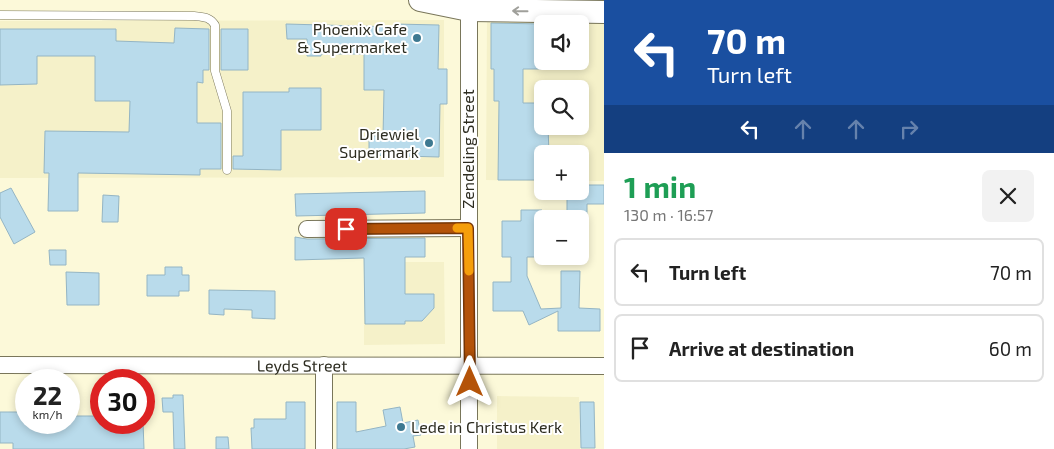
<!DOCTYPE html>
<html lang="en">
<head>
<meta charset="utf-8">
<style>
  :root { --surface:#fff; --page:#f2f2f2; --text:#222; --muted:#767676; --line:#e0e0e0 }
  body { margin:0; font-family:"Exo 2",sans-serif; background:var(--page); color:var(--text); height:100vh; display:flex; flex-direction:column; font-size:19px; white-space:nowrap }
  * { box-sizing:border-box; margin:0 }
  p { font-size:16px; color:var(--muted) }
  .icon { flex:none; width:28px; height:28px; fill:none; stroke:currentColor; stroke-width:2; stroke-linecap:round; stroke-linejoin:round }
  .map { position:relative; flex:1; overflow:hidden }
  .drawer { display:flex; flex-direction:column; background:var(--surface); width:450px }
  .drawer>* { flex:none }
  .guide { background:#1a4fa0; color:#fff; overflow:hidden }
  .controls { position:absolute; left:534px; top:15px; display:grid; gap:10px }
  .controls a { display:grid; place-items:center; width:55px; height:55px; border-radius:8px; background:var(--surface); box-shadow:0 2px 8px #0003; font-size:25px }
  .speed { position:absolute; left:15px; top:369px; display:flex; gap:10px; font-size:25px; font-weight:700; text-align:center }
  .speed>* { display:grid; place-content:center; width:65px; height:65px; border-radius:50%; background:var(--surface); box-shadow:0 2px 8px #0003; line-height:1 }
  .speed small { font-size:12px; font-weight:400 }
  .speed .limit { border:8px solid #d22; background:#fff; color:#111 }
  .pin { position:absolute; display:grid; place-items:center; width:42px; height:42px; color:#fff; margin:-21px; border-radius:10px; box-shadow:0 2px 8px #0006 }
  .me { position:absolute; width:55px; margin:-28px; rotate:0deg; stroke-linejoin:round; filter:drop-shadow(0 0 4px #0008) }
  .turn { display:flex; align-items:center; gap:18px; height:105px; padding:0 20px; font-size:22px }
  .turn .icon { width:65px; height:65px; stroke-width:2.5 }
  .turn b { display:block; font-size:35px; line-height:42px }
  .lanes { display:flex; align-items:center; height:48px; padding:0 20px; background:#0003; justify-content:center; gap:25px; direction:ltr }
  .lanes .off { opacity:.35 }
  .round { display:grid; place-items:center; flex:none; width:52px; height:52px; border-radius:8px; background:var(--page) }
  .headline { display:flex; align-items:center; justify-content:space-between; height:85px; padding:0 20px }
  h1 { font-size:30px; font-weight:700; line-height:38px; color:#1e9e55 }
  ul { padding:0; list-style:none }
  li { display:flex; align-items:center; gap:15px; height:68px; margin:0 10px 8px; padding:0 10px; border:2px solid var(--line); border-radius:8px }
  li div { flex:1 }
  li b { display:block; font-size:19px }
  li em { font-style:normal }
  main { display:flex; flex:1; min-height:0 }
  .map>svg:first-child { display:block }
</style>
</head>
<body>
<main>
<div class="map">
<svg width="604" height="449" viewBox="0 0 604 449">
  <rect width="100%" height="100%" fill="#fcf9d9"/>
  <path fill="#f5f1c9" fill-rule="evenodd" d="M 487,16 L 604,17 L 604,181 L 580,181 L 580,154 L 542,154 L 542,181 L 486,180 ZM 542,24 L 580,24 L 580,61 L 542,61 ZM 542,89 L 580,89 L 580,126 L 542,126 Z
    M 444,20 L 444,177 L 0,178 L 0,21 Z
    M 364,262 L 444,262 L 445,344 L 364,345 Z
    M 497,396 L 579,397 L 580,449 L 497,449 Z"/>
  <path fill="#b9dbeb" stroke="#94b5c4" d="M 491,23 L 542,24 L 542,69 L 523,69 L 523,103 L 542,103 L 542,126 L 548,126 L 549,154 L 542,154 L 542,180 L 498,180 L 499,101 L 494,101 L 494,69 L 491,69 Z
    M 286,24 L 395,27 L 395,24 L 439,25 L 438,69 L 447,69 L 447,104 L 440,104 L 439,157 L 369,155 L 369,136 L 383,136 L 384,90 L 364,90 L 364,54 L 321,54 L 321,56 L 307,56 L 307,39 L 287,39 Z
    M 175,28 L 209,29 L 209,70 L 203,70 L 203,83 L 197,82 L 197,123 L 221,123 L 221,169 L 200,169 L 200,175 L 78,173 L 78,211 L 48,211 L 49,173 L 44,173 L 45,131 L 129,132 L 130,101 L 95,101 L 95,56 L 37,56 L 37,84 L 0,85 L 0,29 L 116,29 L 116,41 L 174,43 Z
    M 221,29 L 248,29 L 248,70 L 221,70 Z
    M 289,88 L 321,88 L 321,130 L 281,130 L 281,170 L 233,169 L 233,156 L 243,156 L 243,92 L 289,92 Z
    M 580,185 L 604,185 L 604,204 L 587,204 L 587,219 L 567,219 L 567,191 L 580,191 Z
    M 11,188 L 35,232 L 14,244 L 0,217 L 0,193 Z
    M 425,191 L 425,213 L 296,216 L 295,194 Z
    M 103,195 L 119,196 L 118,222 L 102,222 Z
    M 521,210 L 542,210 L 542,257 L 527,257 L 527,276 L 541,309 L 561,308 L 561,271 L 580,271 L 579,308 L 600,309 L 600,331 L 558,331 L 558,311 L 529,325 L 523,311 L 493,311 L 493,282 L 511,282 L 511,257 L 502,257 L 502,221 L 521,221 Z
    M 295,237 L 307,239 L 425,238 L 425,257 L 405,257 L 405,294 L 434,294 L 434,308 L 422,321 L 405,321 L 405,324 L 365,324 L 364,258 L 295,260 Z
    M 49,250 L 66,250 L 66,265 L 50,265 Z
    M 165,267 L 182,267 L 182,275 L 189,275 L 189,291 L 179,291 L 179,296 L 147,296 L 147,275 L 165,275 Z
    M 66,272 L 99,273 L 99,305 L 67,305 Z
    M 209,290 L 275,291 L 275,319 L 252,318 L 252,310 L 224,309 L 224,315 L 209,314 Z
    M 173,395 L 183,395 L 185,449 L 174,449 L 173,412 L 163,412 L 162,398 L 173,398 Z
    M 286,402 L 305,402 L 305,449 L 252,449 L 251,428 L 254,428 L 254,419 L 286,419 Z
    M 337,402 L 356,402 L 356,432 L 386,426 L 383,410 L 400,407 L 403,423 L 418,420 L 421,435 L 413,436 L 415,447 L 404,449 L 337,449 Z
    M 580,402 L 594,402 L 595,448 L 581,448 Z
    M 0,412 L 26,412 L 26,422 L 69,422 L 69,416 L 101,416 L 101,422 L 143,422 L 144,449 L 13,449 L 13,443 L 0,443 Z
    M 216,437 L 228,437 L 229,449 L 216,449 Z"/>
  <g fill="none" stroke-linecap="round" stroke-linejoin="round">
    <defs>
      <path id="lane" d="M 0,15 L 194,16 C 204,17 210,17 215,25 L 215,71 L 227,111 L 227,170"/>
      <g id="street">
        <path d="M 307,229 L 468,228"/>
        <path id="s1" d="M 0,365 L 604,366"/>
        <path d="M 324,449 L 324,365"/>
        <path d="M 469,449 L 469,10 L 474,0"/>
      </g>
      <path id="secondary" d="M 420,0 L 469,10 L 604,12"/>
    </defs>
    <use href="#lane" stroke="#79765a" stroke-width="9"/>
    <use href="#street" stroke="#79765a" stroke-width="18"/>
    <use href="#secondary" stroke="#79765a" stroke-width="24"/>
    <use href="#lane" stroke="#fff" stroke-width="8"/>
    <use href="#street" stroke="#fff" stroke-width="16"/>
    <use href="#secondary" stroke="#fff" stroke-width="22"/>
  </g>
  <defs><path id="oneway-shaft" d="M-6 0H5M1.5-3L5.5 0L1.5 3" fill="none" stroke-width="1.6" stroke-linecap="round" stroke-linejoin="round" transform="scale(1.25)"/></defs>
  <use stroke="#a0a09b" href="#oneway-shaft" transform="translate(520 11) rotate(-179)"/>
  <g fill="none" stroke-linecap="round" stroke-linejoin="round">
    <defs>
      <path id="route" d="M 346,229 L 468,228 L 470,382"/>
    </defs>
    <use href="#route" stroke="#753606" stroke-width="12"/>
    <use href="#route" stroke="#b45309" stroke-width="9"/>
    <path stroke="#f59e0b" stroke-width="9" d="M 457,228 L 468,228 L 469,271"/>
  </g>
  <g fill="#3e7991" stroke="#fff" stroke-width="2">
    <circle cx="417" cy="38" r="5"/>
    <circle cx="429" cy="143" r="5"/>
    <circle cx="401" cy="427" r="5"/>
  </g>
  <g text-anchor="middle" stroke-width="4" stroke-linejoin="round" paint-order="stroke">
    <g font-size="16" fill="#2d2c20" stroke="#fff" text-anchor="end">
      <text x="407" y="35">Phoenix Cafe<tspan x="407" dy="18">&amp; Supermarket</tspan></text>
      <text x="419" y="140">Driewiel<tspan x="419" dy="18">Supermark</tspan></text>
      <text x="411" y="433" text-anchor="start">Lede in Christus Kerk</text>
    </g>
    <g font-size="16" fill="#2d2c20" stroke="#fff">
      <text transform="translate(468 149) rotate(-90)" y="6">Zendeling Street</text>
      <text dy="6" stroke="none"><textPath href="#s1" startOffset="302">Leyds Street</textPath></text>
    </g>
  </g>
</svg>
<div class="controls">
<a><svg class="icon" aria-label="sound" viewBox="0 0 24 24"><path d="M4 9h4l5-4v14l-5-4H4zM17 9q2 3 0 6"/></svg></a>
<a><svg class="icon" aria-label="search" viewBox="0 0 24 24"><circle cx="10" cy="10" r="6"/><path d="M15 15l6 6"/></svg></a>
<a>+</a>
<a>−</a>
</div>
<div class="speed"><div>22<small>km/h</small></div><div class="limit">30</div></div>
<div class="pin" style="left:346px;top:229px;background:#d93025"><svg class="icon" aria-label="arrive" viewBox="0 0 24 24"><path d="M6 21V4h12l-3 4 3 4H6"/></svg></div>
<svg class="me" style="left:470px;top:382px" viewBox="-20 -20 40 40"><path d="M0-17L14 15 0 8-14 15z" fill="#b45309" stroke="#fff" stroke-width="4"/></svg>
</div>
<section class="drawer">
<div class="guide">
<div class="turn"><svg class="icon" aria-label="left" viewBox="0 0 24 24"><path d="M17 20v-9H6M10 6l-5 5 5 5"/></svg><div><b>70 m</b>Turn left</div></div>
<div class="lanes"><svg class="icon" aria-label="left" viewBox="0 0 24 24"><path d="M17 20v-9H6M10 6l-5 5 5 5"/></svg><svg class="icon off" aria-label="ahead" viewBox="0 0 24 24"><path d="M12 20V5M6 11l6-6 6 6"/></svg><svg class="icon off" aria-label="ahead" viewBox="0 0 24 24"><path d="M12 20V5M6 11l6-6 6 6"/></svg><svg class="icon off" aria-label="right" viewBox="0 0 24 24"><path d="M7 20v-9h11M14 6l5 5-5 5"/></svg></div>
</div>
<div class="headline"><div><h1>1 min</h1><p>130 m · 16:57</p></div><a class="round"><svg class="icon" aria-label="close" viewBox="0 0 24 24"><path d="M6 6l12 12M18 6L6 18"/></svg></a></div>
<ul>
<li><svg class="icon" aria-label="left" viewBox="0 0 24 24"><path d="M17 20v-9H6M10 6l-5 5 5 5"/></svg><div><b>Turn left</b></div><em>70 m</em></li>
<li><svg class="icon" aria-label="arrive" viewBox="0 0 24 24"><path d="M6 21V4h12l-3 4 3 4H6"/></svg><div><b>Arrive at destination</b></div><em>60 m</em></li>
</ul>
</section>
</main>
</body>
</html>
